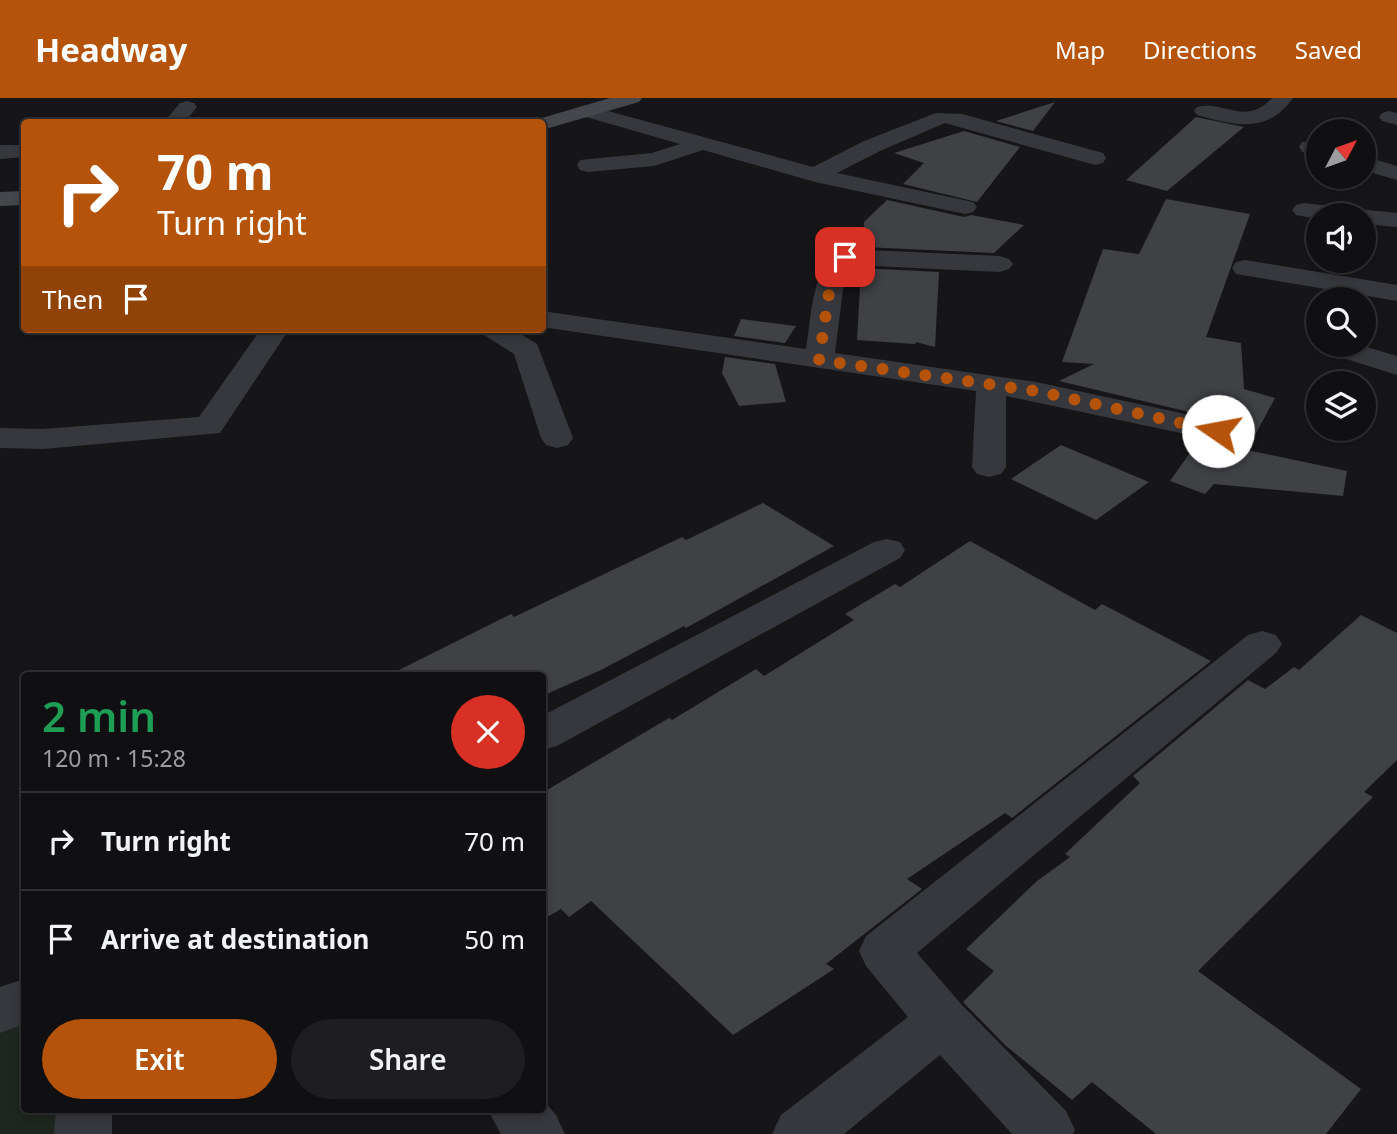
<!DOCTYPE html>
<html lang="en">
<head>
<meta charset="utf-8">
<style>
  :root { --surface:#101012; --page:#1e1e20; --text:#f1f3f6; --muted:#9c9d9f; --line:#303032; --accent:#b45309 }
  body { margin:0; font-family:"Noto Sans",sans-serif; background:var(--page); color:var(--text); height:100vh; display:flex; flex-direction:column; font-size:26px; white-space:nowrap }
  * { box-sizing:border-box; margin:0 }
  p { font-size:23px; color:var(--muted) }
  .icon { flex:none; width:38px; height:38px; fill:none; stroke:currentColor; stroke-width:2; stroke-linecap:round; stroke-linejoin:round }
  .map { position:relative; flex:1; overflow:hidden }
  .side { position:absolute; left:21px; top:574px; width:525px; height:441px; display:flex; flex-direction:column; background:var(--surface); border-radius:7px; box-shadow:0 4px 10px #0003,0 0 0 2px var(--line) }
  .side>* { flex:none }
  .guide { position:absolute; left:21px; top:21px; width:525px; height:214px; border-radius:7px; box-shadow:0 4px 10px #0003,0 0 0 2px var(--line); background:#b45309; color:#fff; overflow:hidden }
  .needle { width:46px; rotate:49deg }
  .controls { position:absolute; left:1306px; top:21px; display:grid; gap:14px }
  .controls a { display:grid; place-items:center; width:70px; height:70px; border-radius:50%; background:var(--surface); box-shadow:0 4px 10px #0003,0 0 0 2px var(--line); font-size:35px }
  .pin { position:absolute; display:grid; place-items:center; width:60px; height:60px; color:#fff; margin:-30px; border-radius:14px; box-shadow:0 4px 10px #0006 }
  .me { position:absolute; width:77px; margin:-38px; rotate:282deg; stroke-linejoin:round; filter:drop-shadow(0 0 5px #0008) }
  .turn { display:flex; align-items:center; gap:24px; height:147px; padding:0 21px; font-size:32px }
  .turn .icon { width:91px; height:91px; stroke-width:2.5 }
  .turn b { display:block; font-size:49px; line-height:60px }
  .then { display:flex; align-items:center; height:66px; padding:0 21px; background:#0003; gap:14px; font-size:26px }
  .round { display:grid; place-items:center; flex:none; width:74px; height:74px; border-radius:37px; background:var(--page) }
  .head { display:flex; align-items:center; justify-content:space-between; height:119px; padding:0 21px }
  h1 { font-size:42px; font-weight:600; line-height:52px; color:#1e9e55 }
  .button { display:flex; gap:14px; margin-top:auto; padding:14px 21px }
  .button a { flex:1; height:80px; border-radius:42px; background:var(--accent); color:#fff; font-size:28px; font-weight:600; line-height:80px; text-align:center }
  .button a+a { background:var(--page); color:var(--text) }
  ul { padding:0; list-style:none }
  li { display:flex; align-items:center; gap:21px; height:98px; padding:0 21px; border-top:2px solid var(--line) }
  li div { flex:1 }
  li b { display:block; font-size:26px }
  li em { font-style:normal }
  header { display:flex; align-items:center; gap:42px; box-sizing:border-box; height:98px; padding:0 35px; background:var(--accent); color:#fff }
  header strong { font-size:33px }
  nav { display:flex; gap:38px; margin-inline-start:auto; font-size:24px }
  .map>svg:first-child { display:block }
</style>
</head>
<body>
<header>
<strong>Headway</strong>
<nav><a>Map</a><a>Directions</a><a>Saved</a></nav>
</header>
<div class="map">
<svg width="1397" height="1036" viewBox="0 0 1397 1036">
  <rect width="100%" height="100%" fill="#161618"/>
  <path fill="#1e261f" d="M 24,922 L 24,1012 L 68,1012 L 69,1036 L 0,1036 L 0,931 Z"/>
  <path fill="#404145" d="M 1055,4 L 1033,33 L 996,23 Z
    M 1196,19 L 1244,29 L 1167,93 L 1126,82 Z
    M 964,33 L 1020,49 L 977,104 L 903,86 L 924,65 L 894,55 Z
    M 1166,101 L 1250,116 L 1206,239 L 1241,245 L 1244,291 L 1275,300 L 1247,352 L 1347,373 L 1343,398 L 1214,386 L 1205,396 L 1170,383 L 1199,342 L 1217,346 L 1231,342 L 1237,333 L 1231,324 L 1059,283 L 1094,266 L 1062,264 L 1103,151 L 1139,156 Z
    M 887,102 L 964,119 L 971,117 L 1024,127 L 994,155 L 863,149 L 864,124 Z
    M 861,170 L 939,174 L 935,249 L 916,244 L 915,246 L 857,242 Z
    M 741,221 L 796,228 L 785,245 L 734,238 Z
    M 725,259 L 775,266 L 786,304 L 739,308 L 722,275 Z
    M 1061,347 L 1149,384 L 1096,422 L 1011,381 Z
    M 763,405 L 834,448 L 686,530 L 684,528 L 601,572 L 542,598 L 542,578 L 387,578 L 511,516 L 514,519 L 682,439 L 686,442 Z
    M 970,443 L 1095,512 L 1102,506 L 1211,563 L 1012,720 L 1005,715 L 907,781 L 922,791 L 826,866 L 834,871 L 733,937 L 591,803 L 569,819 L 561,811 L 542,822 L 542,695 L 669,620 L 672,622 L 756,571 L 764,578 L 854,522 L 845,516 L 895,486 L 900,489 Z
    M 1361,517 L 1397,535 L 1397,662 L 1364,694 L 1373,699 L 1198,873 L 1361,991 L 1326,1036 L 1156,1036 L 1092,984 L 1072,1002 L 1005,947 L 963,904 L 994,873 L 966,851 L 1037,783 L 1070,759 L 1065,756 L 1140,685 L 1133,678 L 1248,582 L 1265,591 L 1294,569 L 1299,572 Z"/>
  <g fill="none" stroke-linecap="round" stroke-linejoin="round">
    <path fill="#37383d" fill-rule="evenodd" d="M 1272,0 L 1293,0 C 1267,37 1234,27 1197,17 L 1194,13 L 1197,9 C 1225,2 1245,29 1272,0 Z
      M 187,3 L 194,5 L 197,9 L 185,24 L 164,24 L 180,5 Z
      M 586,7 L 813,69 L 864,43 L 936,15 L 962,16 L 1103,55 L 1106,60 L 1103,65 L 1095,67 L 945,25 L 880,53 L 837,75 L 973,104 L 977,109 L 973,114 L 965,116 L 815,84 L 703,52 L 654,68 L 588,74 L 580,72 L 577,67 L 580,62 L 652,55 L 680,46 L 579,17 L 576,13 L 579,9 Z
      M 1389,13 L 1397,15 L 1397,27 L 1382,23 L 1379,19 L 1382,15 Z
      M 1310,43 L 1318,44 L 1318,58 L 1302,54 L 1299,49 L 1302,44 Z
      M 0,47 L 24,47 L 24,59 L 0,61 Z
      M 1363,58 L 1397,68 L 1397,82 L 1363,72 Z
      M 1304,105 C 1337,109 1365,112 1397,115 L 1397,129 L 1363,126 L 1363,117 L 1318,117 L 1318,121 L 1296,117 L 1292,112 L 1296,107 Z
      M 845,151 L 1000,158 L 1009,161 L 1013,166 L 1009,171 L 1000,174 L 852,167 L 845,176 L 835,255 L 1036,284 L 1218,323 L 1229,326 L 1234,333 L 1229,340 L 1218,343 L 1006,298 L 1006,369 L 1001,376 L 989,379 L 977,376 L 972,369 L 976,293 L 542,229 L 542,213 L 806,251 C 811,222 812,160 845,151 Z
      M 1245,162 L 1397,187 L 1397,203 L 1236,176 L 1232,170 L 1236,164 Z
      M 261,231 L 294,231 L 284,239 L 220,335 L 43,351 L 0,350 L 0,330 L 43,331 L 199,319 Z
      M 480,231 L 513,231 L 537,246 L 573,340 L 568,347 L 557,350 L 546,347 L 541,340 L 514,256 L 484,237 Z
      M 1318,245 L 1360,247 L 1397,258 L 1397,277 L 1321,253 Z
      M 887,441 L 900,444 L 905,452 L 900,460 L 557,648 L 542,652 L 542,618 L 874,444 Z
      M 1262,533 L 1276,537 L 1282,546 L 1276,555 L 917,855 L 962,907 L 1066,1013 L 1075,1032 L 1073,1036 L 1012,1036 L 940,957 L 844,1036 L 772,1036 L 781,1017 L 908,919 L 866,868 L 859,853 L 866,838 L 1248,537 Z
      M 24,881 L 24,926 L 0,935 L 0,889 Z
      M 542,1001 L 556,1017 L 565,1036 L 501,1036 L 488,1012 L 542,1012 Z
      M 56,1012 L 112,1012 L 112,1036 L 54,1036 Z"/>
    <path fill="#45474d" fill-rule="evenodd" d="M 610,0 L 642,0 L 639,4 L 542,32 L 542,24 L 533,24 L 535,22 Z
      M 24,93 L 24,107 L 0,108 L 0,94 Z"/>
  </g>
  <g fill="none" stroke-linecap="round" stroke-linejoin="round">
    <path stroke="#b45309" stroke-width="12" stroke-dasharray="0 21.6" d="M 845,159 L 832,175 L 819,262 L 1036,293 L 1218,333"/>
  </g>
</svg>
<div class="controls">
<a><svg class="needle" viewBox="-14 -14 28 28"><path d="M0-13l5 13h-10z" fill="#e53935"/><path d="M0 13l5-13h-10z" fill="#9c9d9f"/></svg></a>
<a><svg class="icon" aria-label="sound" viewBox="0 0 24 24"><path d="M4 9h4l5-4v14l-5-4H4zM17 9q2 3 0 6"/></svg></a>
<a><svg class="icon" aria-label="search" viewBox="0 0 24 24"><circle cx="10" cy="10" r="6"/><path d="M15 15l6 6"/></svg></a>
<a><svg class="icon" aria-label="layers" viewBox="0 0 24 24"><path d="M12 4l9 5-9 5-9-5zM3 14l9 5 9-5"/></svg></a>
</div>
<div class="pin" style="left:845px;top:159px;background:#d93025"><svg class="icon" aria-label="arrive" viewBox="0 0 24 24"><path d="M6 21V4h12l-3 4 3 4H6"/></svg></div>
<svg class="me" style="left:1218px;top:333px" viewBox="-20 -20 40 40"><circle r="19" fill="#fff"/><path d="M0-13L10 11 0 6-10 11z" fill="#b45309"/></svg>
<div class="guide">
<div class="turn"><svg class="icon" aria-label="right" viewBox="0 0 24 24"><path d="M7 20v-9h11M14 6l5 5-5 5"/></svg><div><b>70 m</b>Turn right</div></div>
<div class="then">Then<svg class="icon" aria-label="arrive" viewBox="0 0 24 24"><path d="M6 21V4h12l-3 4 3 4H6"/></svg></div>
</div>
<section class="side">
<div class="head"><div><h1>2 min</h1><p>120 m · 15:28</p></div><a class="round" style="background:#d93025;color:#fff"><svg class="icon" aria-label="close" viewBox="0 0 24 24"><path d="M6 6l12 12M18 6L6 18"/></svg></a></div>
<ul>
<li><svg class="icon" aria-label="right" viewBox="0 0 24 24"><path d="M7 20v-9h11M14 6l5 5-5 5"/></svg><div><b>Turn right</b></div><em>70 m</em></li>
<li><svg class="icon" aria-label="arrive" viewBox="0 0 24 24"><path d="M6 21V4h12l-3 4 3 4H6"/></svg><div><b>Arrive at destination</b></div><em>50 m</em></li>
</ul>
<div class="button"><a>Exit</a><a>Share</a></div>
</section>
</div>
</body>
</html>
